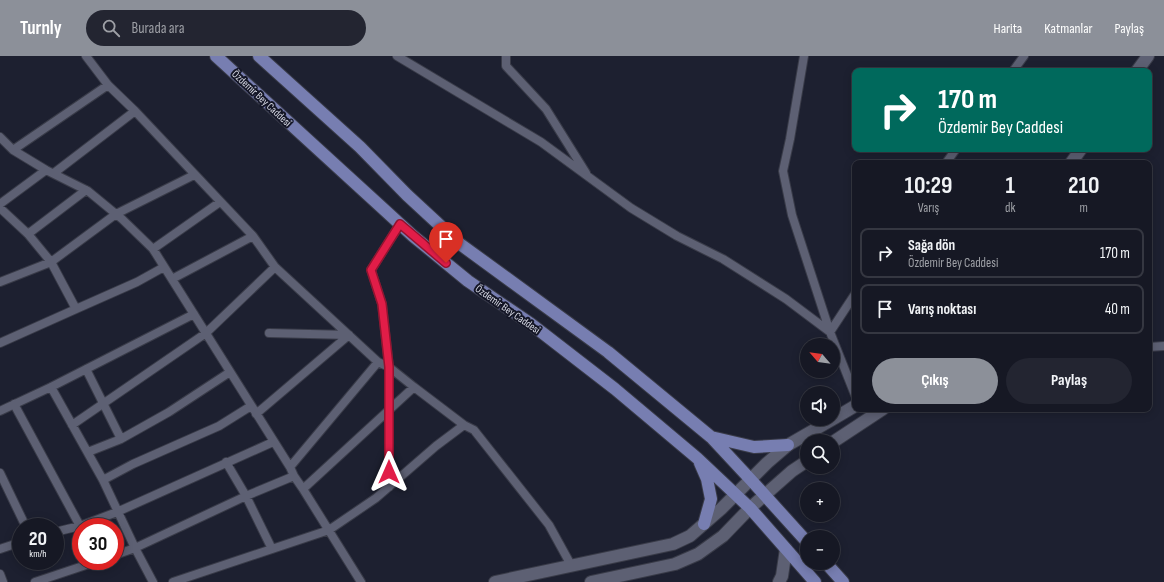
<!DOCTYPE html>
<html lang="tr">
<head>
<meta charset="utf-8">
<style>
  :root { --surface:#161824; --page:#232531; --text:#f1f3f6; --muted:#9ea0a6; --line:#353741; --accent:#8c9099 }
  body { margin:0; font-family:"Sofia Sans Condensed",sans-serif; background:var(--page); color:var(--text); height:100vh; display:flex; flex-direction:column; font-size:15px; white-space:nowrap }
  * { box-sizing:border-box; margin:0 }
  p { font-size:13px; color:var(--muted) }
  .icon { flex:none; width:22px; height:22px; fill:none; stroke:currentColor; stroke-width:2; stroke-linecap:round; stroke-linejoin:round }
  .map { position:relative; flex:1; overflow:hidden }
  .side { position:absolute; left:852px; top:104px; width:300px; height:252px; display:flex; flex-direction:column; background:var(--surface); border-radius:8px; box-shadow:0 2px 10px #0003,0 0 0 1px var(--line) }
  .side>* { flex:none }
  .banner { position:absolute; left:852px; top:12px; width:300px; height:84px; border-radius:8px; box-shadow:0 2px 10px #0003,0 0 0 1px var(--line); background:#00695c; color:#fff; overflow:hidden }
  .needle { width:26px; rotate:298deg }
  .controls { position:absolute; left:800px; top:282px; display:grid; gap:8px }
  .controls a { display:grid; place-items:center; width:40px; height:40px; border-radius:50%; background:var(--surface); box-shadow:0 2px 10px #0003,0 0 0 1px var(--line); font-size:20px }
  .speed { position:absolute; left:12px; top:462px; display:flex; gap:8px; font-size:20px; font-weight:700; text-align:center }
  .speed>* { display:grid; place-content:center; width:52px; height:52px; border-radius:50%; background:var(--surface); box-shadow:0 2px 10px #0003,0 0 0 1px var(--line); line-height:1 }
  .speed small { font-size:10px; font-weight:400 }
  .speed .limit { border:6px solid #d22; background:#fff; color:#111 }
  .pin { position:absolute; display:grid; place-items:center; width:34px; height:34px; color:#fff; margin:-41px -17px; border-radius:50% 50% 50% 0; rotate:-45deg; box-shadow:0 0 4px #0007 }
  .pin .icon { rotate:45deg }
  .me { position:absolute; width:44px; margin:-22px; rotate:0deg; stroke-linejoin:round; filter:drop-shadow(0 0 3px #0008) }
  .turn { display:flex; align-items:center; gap:14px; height:84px; padding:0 20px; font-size:18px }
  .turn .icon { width:52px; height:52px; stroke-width:2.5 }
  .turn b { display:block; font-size:28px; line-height:34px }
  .eta { display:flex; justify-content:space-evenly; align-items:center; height:68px; text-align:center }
  .eta b { font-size:24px; font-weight:700; line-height:28px }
  .cta { display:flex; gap:8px; margin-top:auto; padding:8px 20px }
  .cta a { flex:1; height:46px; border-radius:24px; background:var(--accent); color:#fff; font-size:16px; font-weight:700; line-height:46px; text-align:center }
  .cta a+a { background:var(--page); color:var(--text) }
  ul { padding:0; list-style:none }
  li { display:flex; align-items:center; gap:12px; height:50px; margin:0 8px 6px; padding:0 12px; border:2px solid var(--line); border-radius:8px }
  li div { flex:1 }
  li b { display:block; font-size:15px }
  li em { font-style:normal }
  header { display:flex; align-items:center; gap:24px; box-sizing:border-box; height:56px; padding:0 20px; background:var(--accent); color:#fff }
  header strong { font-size:19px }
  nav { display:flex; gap:22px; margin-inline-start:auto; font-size:14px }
  .search { width:280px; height:36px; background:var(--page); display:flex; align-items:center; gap:10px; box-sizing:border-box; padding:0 14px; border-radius:22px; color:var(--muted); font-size:15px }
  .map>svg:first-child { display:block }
</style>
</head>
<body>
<header>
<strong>Turnly</strong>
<div class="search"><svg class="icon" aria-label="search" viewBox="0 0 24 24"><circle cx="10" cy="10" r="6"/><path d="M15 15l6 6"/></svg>Burada ara</div>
<nav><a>Harita</a><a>Katmanlar</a><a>Paylaş</a></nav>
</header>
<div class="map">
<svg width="1164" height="526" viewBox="0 0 1164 526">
  <rect width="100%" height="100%" fill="#1d2030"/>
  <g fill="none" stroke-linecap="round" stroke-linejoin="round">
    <defs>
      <path id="street" d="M 86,0 L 108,29 L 135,55 L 253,180 L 275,211 L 378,306 L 389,311 L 414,331
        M 397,0 L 541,86 L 631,152 L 677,180 L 723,203 L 786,243 L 830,276 L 855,238
        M 506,0 L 506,10 L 546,53 L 586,117
        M 804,0 L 790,83 L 783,115 L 792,159 L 830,276 L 855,339
        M 1013,15 L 1024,0
        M 0,81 L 13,94 L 46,114 L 88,135 L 122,163 L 153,193 L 290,411 L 294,420 L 303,433 L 361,526
        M 13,94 L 108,29
        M 946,107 L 956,93
        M 54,117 L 135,55
        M 0,148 L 46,114
        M 0,152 L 28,178 L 51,206 L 76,253 L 137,226 L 164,211
        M 28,178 L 86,134
        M 153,193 L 220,146
        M 172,223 L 253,180
        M 0,226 L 51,206 L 116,158 L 194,119
        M 269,277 L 349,279
        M 0,287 L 76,253
        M 1149,291 L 1164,290
        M 86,313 L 121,383
        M 51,331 L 103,424 L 135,492 L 153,526
        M 14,348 L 80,470
        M 0,355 L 51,331 L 194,258
        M 256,358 L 349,279
        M 72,369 L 206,277 L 275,211
        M 88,396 L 121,383 L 169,356 L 230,316
        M 226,406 L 246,440 L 272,493
        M 290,411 L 378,306
        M 0,417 L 26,471
        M 103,424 L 133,408 L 219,370 L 251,350
        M 389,431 L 389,311 L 382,248 L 371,214 L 400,168
        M 303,433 L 414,331 L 464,369
        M 55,476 L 80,470 L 117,456 L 273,386
        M 0,493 L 21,486
        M 115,499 L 135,492 L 246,440 L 294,420
        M 0,518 L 3,526
        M 35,526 L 98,505
        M 173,526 L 329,474 L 376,442 L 436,390 L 464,369 L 474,374 L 549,469 L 571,509"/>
      <path id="secondary" d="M 1137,15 L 1148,0
        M 1071,107 L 1081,93
        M 833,363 L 855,350
        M 833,386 L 883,353
        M 495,526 L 673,488 L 690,480 L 721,453 L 767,407 L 788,389 L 833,363
        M 591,526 L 675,508 L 698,498 L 723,480 L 750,452 L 792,415 L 807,405
        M 779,526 L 782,520 L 786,493"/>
      <path id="primary" d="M 216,0 L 413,180 L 468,225 L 531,268 L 615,333 L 697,402 L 750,452 L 815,526
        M 259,0 L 360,91 L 407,139 L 460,188 L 608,296 L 711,381 L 751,424 L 807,486
        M 711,381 L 754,391 L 788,389
        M 700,407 L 707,423 L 711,443 L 704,468
        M 826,507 L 843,526"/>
    </defs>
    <use href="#street" stroke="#393b48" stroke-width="10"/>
    <use href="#secondary" stroke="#393b48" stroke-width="14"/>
    <use href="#primary" stroke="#393b48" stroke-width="14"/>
    <use href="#street" stroke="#5d6073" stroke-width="8"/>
    <use href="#secondary" stroke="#5d6073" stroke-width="12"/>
    <use href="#primary" stroke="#777eb1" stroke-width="12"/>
  </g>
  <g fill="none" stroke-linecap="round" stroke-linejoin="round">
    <defs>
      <path id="route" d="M 389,416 L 389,311 L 382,248 L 371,214 L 400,168 L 446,207"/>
    </defs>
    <use href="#route" stroke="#92132f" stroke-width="10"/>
    <use href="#route" stroke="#e11d48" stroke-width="7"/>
  </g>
  <g text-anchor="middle" stroke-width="4" stroke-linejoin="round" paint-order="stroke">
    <g font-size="11" fill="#d6d8e3" stroke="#141626">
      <text transform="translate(262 42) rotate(43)" y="4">Özdemir Bey Caddesi</text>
      <text transform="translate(508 253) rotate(35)" y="4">Özdemir Bey Caddesi</text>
    </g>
  </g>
</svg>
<div class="controls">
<a><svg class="needle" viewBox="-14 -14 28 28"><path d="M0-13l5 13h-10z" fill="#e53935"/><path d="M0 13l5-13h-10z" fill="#9ea0a6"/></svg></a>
<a><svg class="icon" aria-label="sound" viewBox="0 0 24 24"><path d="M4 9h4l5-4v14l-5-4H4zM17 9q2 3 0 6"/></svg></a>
<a><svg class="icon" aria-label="search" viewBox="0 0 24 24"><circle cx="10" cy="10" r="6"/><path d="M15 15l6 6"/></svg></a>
<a>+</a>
<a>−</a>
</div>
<div class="speed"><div>20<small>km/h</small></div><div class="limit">30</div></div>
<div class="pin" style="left:446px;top:207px;background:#d93025"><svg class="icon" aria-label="arrive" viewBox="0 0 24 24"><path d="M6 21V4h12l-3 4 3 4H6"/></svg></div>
<svg class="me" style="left:389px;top:416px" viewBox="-20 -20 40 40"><path d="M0-17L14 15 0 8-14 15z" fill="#e11d48" stroke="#fff" stroke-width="4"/></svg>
<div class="banner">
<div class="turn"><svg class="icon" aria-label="right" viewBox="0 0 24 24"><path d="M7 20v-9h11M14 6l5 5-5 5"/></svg><div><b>170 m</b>Özdemir Bey Caddesi</div></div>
</div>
<section class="side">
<div class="eta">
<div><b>10:29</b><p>Varış</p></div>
<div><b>1</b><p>dk</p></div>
<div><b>210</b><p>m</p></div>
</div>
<ul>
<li><svg class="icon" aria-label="right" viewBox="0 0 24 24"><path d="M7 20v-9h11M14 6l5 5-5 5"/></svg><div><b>Sağa dön</b><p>Özdemir Bey Caddesi</p></div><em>170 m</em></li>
<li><svg class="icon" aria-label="arrive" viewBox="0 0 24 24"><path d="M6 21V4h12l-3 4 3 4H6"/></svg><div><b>Varış noktası</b></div><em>40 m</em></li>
</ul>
<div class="cta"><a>Çıkış</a><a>Paylaş</a></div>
</section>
</div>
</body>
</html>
